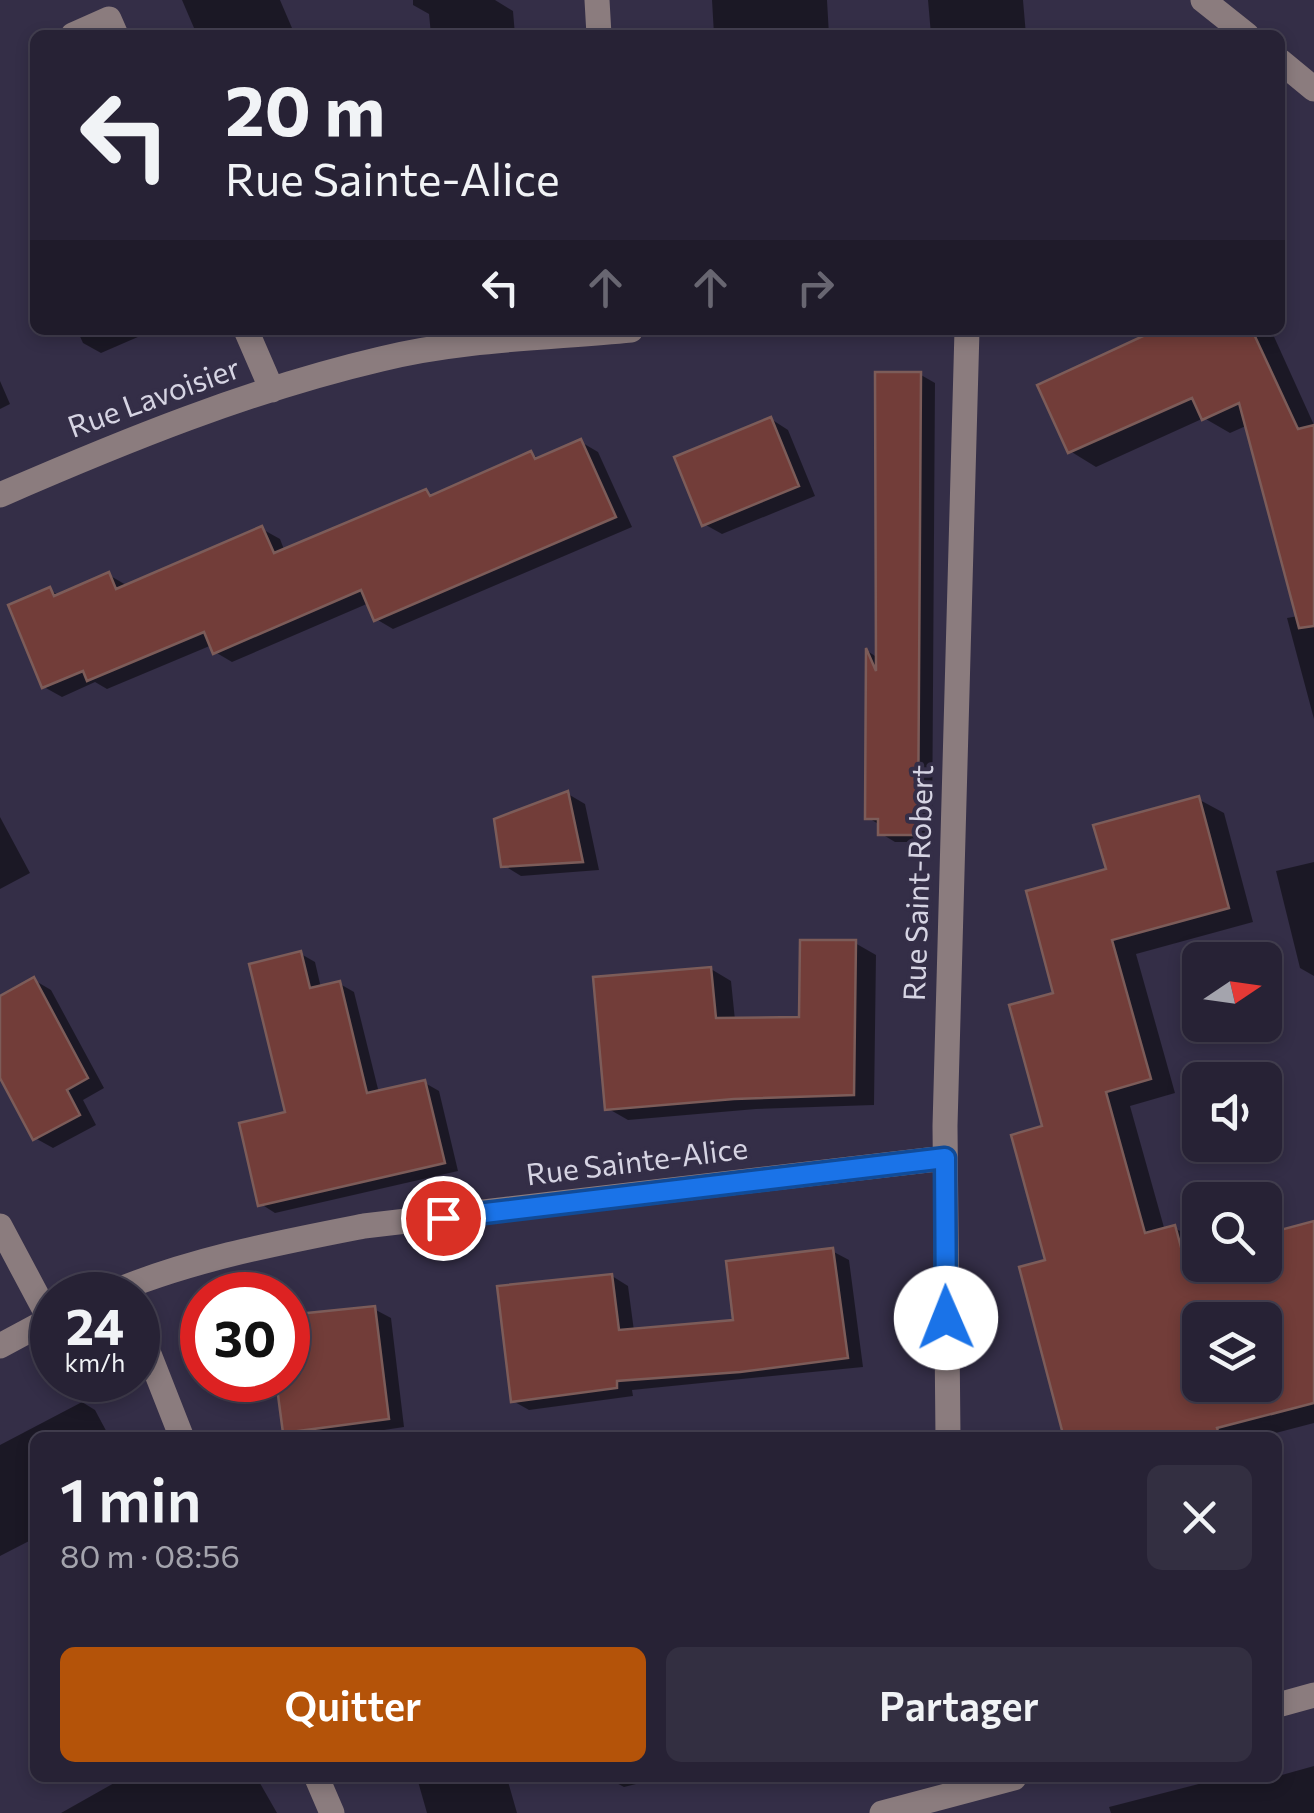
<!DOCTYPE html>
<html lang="fr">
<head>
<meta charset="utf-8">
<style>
  :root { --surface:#272235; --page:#332f41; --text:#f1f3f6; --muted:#a4a4ad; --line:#433f50; --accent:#b45309 }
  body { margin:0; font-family:Commissioner,sans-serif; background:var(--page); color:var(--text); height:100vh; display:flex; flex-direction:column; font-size:38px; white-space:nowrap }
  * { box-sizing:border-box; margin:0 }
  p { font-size:32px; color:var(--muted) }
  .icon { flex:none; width:55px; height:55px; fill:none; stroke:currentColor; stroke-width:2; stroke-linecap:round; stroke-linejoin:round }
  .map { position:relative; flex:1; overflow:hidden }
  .sheet { position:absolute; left:30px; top:1432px; width:1252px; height:350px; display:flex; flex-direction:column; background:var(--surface); border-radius:15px; box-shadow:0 5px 15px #0003,0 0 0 2px var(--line) }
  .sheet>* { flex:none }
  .banner { position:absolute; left:30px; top:30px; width:1255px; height:305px; border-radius:15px; box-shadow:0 5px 15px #0003,0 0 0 2px var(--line); background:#272235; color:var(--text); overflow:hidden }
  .needle { width:65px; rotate:77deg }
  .tools { position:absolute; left:1182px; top:942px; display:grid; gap:20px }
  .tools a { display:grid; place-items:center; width:100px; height:100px; border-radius:15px; background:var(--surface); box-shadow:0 5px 15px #0003,0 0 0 2px var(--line); font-size:50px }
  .speed { position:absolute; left:30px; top:1272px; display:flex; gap:20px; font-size:50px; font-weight:700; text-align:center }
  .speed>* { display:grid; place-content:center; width:130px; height:130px; border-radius:50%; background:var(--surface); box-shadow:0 5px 15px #0003,0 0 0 2px var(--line); line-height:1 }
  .speed small { font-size:25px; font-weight:400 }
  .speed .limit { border:15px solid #d22; background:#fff; color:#111 }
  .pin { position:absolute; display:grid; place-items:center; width:85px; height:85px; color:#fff; margin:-42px; border:5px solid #fff; border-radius:50%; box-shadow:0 2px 10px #0007 }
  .me { position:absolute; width:110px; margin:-55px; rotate:359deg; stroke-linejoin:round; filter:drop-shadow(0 0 8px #0008) }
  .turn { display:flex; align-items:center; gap:35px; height:210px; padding:0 30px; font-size:45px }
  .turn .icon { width:130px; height:130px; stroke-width:2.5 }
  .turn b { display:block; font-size:70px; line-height:85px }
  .lanes { display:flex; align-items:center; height:95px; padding:0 30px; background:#0003; justify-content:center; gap:50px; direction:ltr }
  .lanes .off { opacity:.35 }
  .round { display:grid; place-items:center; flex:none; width:105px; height:105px; border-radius:15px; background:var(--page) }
  .head { display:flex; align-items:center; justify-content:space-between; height:170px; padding:0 30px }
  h1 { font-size:60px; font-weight:600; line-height:75px }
  .primary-button { display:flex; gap:20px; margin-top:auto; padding:20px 30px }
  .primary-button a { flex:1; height:115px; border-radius:15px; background:var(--accent); color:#fff; font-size:40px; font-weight:600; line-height:115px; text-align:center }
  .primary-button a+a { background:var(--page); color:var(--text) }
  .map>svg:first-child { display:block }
</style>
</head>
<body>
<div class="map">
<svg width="1314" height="1813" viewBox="0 0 1314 1813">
  <rect width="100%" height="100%" fill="#342e47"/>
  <path fill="#0007" fill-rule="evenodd" d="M 182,0 L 280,0 L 295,35 L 197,35 Z
    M 413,0 L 495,0 L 513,11 L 515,35 L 431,35 L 429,14 L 413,5 Z
    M 712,0 L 827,0 L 829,35 L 714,35 Z
    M 928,0 L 1023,0 L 1026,35 L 931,35 Z
    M 77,330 L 154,330 L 101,353 L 83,343 Z
    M 1162,330 L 1271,330 L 1314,425 L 1314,719 L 1287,618 L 1298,616 L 1248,425 L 1230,433 L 1204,418 L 1096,467 L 1070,451 Z
    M 921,375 L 935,383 L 932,842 L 895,842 L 880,833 L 880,825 L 867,817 L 869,652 L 878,658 Z
    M 0,381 L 10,404 L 0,409 Z
    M 771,419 L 788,430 L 815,496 L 722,534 L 704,524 Z
    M 581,442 L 598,452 L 632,527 L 393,629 L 376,619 L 369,603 L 232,662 L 215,652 L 212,645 L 107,689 L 95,682 L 62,697 L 44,687 L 50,590 L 60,596 L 109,575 L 126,585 L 262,529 L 280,539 L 285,552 L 426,491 L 435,497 L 531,454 L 540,459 Z
    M 568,794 L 585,804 L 599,870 L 521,876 L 503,865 Z
    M 1198,799 L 1224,813 L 1253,922 L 1136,954 L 1175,1093 L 1130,1106 L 1165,1231 L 1175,1228 L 1200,1243 L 1200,1265 L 1265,1265 L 1265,1237 L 1314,1224 L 1314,1423 L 1257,1438 L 1066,1438 L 1048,1262 L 1046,1128 L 1056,994 L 1109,871 ZM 1200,1320 L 1265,1320 L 1265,1385 L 1200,1385 Z
    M 0,817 L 30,873 L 0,889 Z
    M 1314,862 L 1314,976 L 1300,968 L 1276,871 Z
    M 855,943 L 876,955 L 874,1105 L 756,1109 L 628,1120 L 607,1108 L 711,969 L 731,981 L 735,1020 L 802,1020 Z
    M 301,954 L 315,962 L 321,988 L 340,984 L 354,992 L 379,1093 L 425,1083 L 439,1091 L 458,1171 L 275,1213 L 261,1204 L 288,1114 Z
    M 34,980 L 51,990 L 104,1088 L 83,1100 L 96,1125 L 53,1148 L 35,1138 L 0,1073 L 0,998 Z
    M 832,1251 L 849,1260 L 863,1367 L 632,1390 L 633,1396 L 529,1410 L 513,1401 L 612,1276 L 628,1286 L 634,1331 L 736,1322 Z
    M 374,1309 L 391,1318 L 404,1427 L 371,1432 L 372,1438 L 292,1438 L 285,1432 L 278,1380 L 288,1380 L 288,1318 Z
    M 82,1402 L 95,1410 L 110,1438 L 35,1438 L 35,1538 L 0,1556 L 0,1445 Z
    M 1314,1766 L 1314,1813 L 1111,1813 L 1109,1807 L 1222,1778 L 1263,1778 L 1264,1780 Z
    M 123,1778 L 257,1778 L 277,1813 L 61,1813 Z
    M 417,1778 L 507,1778 L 517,1813 L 427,1813 Z
    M 607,1778 L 660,1778 L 624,1787 Z"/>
  <path fill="#723d39" stroke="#7c5c59" stroke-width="2.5" fill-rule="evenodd" d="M 1156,330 L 1252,330 L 1298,429 L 1314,425 L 1314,626 L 1299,628 L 1239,403 L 1202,420 L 1192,398 L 1068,453 L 1037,385 Z
    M 875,372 L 921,372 L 918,835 L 878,835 L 878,819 L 865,819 L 866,648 L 876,671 Z
    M 771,417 L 799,486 L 702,526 L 674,457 Z
    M 581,439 L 616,517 L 374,621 L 361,590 L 213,654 L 204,632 L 87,681 L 83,671 L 42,688 L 8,605 L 50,587 L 54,596 L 109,572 L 116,589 L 262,526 L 274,553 L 426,489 L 430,496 L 531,451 L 535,459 Z
    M 568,791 L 583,862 L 501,867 L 494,819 Z
    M 1199,796 L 1229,908 L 1112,940 L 1151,1079 L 1106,1092 L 1145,1233 L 1175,1225 L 1185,1262 L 1200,1258 L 1200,1265 L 1265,1265 L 1265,1234 L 1314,1221 L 1314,1403 L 1217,1428 L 1220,1438 L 1064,1438 L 1019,1267 L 1045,1260 L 1011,1135 L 1042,1126 L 1009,1005 L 1053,993 L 1026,891 L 1106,869 L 1093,825 ZM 1200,1320 L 1265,1320 L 1265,1385 L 1200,1385 Z
    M 800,940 L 856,940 L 854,1095 L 734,1099 L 605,1110 L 593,977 L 711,967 L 716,1018 L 799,1017 Z
    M 301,951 L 310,988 L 340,981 L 367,1093 L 425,1080 L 445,1163 L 258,1206 L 239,1123 L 285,1112 L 249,964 Z
    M 34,977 L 88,1078 L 67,1090 L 80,1115 L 33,1140 L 0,1078 L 0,996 Z
    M 833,1248 L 848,1358 L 740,1372 L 617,1381 L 617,1388 L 511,1402 L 497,1286 L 612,1274 L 619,1330 L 733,1320 L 726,1261 Z
    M 375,1306 L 389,1419 L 283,1433 L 276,1380 L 288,1380 L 288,1315 Z"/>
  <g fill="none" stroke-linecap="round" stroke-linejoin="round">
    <path stroke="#8b7c7e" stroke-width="25" d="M 597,0 L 599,35
      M 1203,0 L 1247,35
      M 73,35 L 109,19 L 116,35
      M 1280,61 L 1314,89
      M 246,330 L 272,390
      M 0,495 C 124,441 249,390 381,359 C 461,339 548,338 631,330
      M 0,1226 L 50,1320
      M 106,1295 C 187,1260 277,1243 364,1226 L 945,1158
      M 138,1326 L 182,1438
      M 0,1346 L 52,1318
      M 948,1438 L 945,1126 L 967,330
      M 1278,1705 L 1314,1695
      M 317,1778 L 332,1813
      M 882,1813 L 1014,1778"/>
  </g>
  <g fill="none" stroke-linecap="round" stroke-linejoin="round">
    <defs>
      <path id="route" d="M 443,1218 L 945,1158 L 946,1318"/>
    </defs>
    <use href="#route" stroke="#114b97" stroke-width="25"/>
    <use href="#route" stroke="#1a73e8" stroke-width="18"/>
  </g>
  <g text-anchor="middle" stroke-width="8" stroke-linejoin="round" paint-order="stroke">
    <g font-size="30" fill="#d6d4e3" stroke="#342e47">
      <text transform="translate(154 398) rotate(-20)" y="10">Rue Lavoisier</text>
      <text transform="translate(919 883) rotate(-88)" y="10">Rue Saint-Robert</text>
      <text transform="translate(637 1162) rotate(-7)" y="10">Rue Sainte-Alice</text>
    </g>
  </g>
</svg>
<div class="tools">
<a><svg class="needle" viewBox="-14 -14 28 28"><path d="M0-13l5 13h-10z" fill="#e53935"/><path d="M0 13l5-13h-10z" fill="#a4a4ad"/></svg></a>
<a><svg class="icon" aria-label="sound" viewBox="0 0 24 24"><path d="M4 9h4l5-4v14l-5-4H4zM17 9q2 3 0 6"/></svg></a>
<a><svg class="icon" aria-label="search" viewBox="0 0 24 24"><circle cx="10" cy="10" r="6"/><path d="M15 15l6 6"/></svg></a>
<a><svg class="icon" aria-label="layers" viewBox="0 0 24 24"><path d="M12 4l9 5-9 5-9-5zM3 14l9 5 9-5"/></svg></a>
</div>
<div class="speed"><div>24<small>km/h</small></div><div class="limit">30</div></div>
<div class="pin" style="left:443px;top:1218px;background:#d93025"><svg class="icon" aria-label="arrive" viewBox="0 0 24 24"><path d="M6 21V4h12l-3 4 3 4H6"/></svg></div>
<svg class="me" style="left:946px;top:1318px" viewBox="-20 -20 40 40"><circle r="19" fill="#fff"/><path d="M0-13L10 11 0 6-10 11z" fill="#1a73e8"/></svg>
<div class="banner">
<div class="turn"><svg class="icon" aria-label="left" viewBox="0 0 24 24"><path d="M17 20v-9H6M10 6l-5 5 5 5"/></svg><div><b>20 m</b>Rue Sainte-Alice</div></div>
<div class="lanes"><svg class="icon" aria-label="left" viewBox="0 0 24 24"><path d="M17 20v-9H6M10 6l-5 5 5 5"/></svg><svg class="icon off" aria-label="ahead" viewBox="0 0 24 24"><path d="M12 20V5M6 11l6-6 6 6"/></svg><svg class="icon off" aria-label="ahead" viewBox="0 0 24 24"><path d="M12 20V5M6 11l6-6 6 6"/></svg><svg class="icon off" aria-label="right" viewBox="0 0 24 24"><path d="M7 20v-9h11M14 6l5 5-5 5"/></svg></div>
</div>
<section class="sheet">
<div class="head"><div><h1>1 min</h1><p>80 m · 08:56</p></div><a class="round"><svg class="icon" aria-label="close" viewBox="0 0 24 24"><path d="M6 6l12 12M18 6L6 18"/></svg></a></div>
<div class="primary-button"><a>Quitter</a><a>Partager</a></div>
</section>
</div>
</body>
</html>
